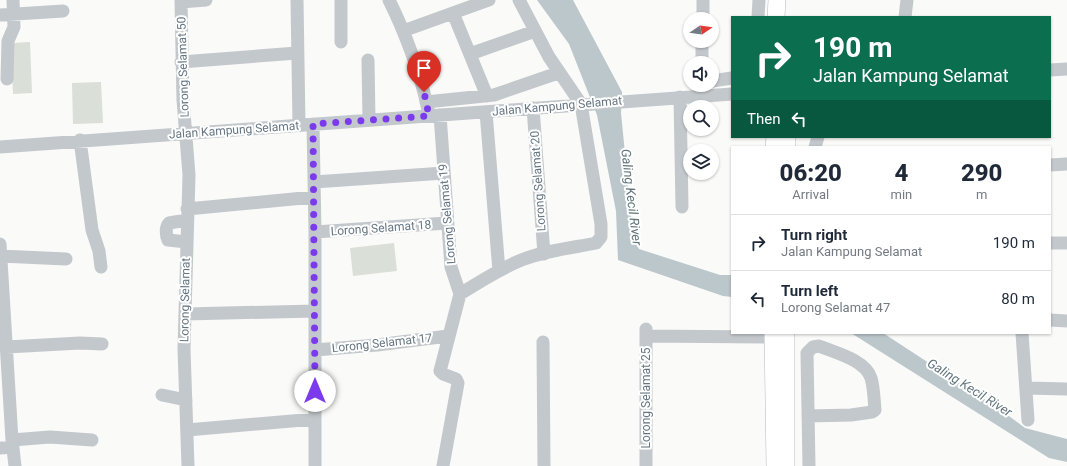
<!DOCTYPE html>
<html lang="en">
<head>
<meta charset="utf-8">
<style>
  :root { --surface:#fff; --page:#f6f6f7; --text:#1f2937; --muted:#747a83; --line:#e0e1e3 }
  body { margin:0; font-family:Roboto,sans-serif; background:var(--page); color:var(--text); height:100vh; display:flex; flex-direction:column; font-size:15px; white-space:nowrap }
  * { box-sizing:border-box; margin:0 }
  p { font-size:13px; color:var(--muted) }
  .icon { flex:none; width:22px; height:22px; fill:none; stroke:currentColor; stroke-width:2; stroke-linecap:round; stroke-linejoin:round }
  .map { position:relative; flex:1; overflow:hidden }
  .details { position:absolute; left:731px; top:146px; width:320px; height:188px; display:flex; flex-direction:column; background:var(--surface); border-radius:0px; box-shadow:0 1px 3px #0004 }
  .details>* { flex:none }
  .top-card { position:absolute; left:731px; top:16px; width:320px; height:122px; border-radius:0px; box-shadow:0 1px 3px #0004; background:#0b6e4f; color:#fff; overflow:hidden }
  .needle { width:26px; rotate:77deg }
  .fabs { position:absolute; left:683px; top:12px; display:grid; gap:8px }
  .fabs a { display:grid; place-items:center; width:36px; height:36px; border-radius:50%; background:var(--surface); box-shadow:0 1px 3px #0004; font-size:20px }
  .pin { position:absolute; display:grid; place-items:center; width:34px; height:34px; color:#fff; margin:-41px -17px; border-radius:50% 50% 50% 0; rotate:-45deg; box-shadow:0 0 4px #0007 }
  .pin .icon { rotate:45deg }
  .me { position:absolute; width:44px; margin:-22px; rotate:0deg; stroke-linejoin:round; filter:drop-shadow(0 0 3px #0008) }
  .turn { display:flex; align-items:center; gap:14px; height:84px; padding:0 16px; font-size:18px }
  .turn .icon { width:52px; height:52px; stroke-width:2.5 }
  .turn b { display:block; font-size:28px; line-height:34px }
  .then { display:flex; align-items:center; height:38px; padding:0 16px; background:#0003; gap:8px; font-size:15px }
  .eta { display:flex; justify-content:space-evenly; align-items:center; height:68px; text-align:center }
  .eta b { font-size:24px; font-weight:800; line-height:28px }
  ul { padding:0; list-style:none }
  li { display:flex; align-items:center; gap:12px; height:56px; padding:0 16px; border-top:1px solid var(--line) }
  li div { flex:1 }
  li b { display:block; font-size:15px }
  li em { font-style:normal }
  .map>svg:first-child { display:block }
</style>
</head>
<body>
<div class="map">
<svg width="1067" height="466" viewBox="0 0 1067 466">
  <rect width="100%" height="100%" fill="#fafaf8"/>
  <path fill="#dadfd7" d="M 30,42 L 32,93 L 13,94 L 11,43 Z
    M 101,82 L 103,123 L 73,124 L 72,83 Z
    M 394,243 L 397,271 L 353,276 L 350,248 Z"/>
  <path fill="#bbc7cb" d="M 537,0 L 573,0 L 622,92 L 621,113 L 633,234 L 635,241 L 639,249 L 720,275 L 732,275 L 732,297 L 723,296 L 618,260 L 616,211 L 597,115 L 569,44 Z
    M 851,333 L 883,333 L 998,408 L 1025,428 L 1067,439 L 1067,462 L 1049,458 Z"/>
  <g fill="none" stroke-linecap="round" stroke-linejoin="round">
    <defs>
      <path id="major" d="M 776,17 L 777,0
        M 774,147 L 775,137
        M 787,147 L 787,137
        M 773,333 L 775,466
        M 786,333 L 786,466"/>
    </defs>
    <use href="#major" stroke="#b5babe" stroke-width="18"/>
    <path stroke="#c3c8cc" stroke-width="13" d="M 181,0 L 183,100 L 189,175 L 184,349 L 188,466
      M 297,0 L 299,125
      M 341,0 L 341,42
      M 389,0 C 405,32 421,75 428,110
      M 181,2 L 206,0
      M 453,13 L 487,96
      M 0,15 L 63,11
      M 758,17 L 759,0
      M 905,17 L 907,0
      M 703,19 L 703,0
      M 403,31 L 489,0
      M 470,54 L 535,31
      M 368,60 L 369,120
      M 181,62 L 297,53
      M 702,63 L 702,41
      M 1050,70 L 1067,69
      M 7,79 L 8,41 L 14,27 L 13,0
      M 712,81 L 732,78
      M 680,97 L 682,207
      M 426,102 L 494,95 L 558,73
      M 533,108 L 544,254
      M 486,112 L 499,271
      M 440,115 L 451,267 L 460,294 L 440,371 L 443,374 L 456,379 L 458,383 L 443,466
      M 313,124 L 315,232 L 315,466
      M 80,140 L 92,230 L 99,251 L 101,267
      M 0,147 L 732,94
      M 815,147 L 818,137
      M 1050,165 L 1067,164
      M 314,182 L 444,173
      M 187,209 L 314,197
      M 315,232 L 447,223
      M 187,242 L 168,240 C 166,236 165,227 169,223 L 187,220
      M 1050,243 L 1067,243
      M 0,244 L 12,440 L 15,466
      M 0,256 L 66,259
      M 460,294 C 479,282 498,270 519,261 C 543,251 571,248 596,243 L 601,237 L 601,224 L 581,104 L 549,57 L 519,0
      M 185,314 L 315,311
      M 1050,320 L 1067,321
      M 646,329 L 646,466
      M 1022,333 L 1028,420
      M 646,336 L 773,337
      M 543,342 L 544,466
      M 7,347 L 80,343 L 102,344
      M 315,350 L 377,345 L 448,336
      M 1026,388 L 1067,389
      M 162,395 L 186,400
      M 808,416 L 851,415 L 872,412 L 875,410 C 874,400 874,388 871,378 C 865,360 836,353 819,346 L 813,347 L 807,353 L 809,466
      M 187,430 L 315,419
      M 12,440 L 50,437 L 92,440
      M 0,448 L 13,447"/>
    <use href="#major" stroke="#fff" stroke-width="17"/>
  </g>
  <g fill="none" stroke-linecap="round" stroke-linejoin="round">
    <path stroke="#7c3aed" stroke-width="7" stroke-dasharray="0 12.6" d="M 315,391 L 313,124 L 429,116 L 424,92"/>
  </g>
  <g text-anchor="middle" stroke-width="4" stroke-linejoin="round" paint-order="stroke">
    <g font-size="12" fill="#657683" stroke="#fff">
      <text transform="translate(183 67) rotate(-92)" y="4">Lorong Selamat 50</text>
      <text transform="translate(557 106) rotate(-5)" y="4">Jalan Kampung Selamat</text>
      <text transform="translate(234 130) rotate(-4)" y="4">Jalan Kampung Selamat</text>
      <text transform="translate(538 181) rotate(-94)" y="4">Lorong Selamat 20</text>
      <text transform="translate(447 214) rotate(-95)" y="4">Lorong Selamat 19</text>
      <text transform="translate(381 228) rotate(-4)" y="4">Lorong Selamat 18</text>
      <text transform="translate(185 300) rotate(-89)" y="4">Lorong Selamat</text>
      <text transform="translate(382 343) rotate(-6)" y="4">Lorong Selamat 17</text>
      <text transform="translate(646 398) rotate(-90)" y="4">Lorong Selamat 25</text>
    </g>
    <g font-size="13" font-style="italic" fill="#60757c" stroke="#fff">
      <text transform="translate(632 197) rotate(83)" y="5">Galing Kecil River</text>
      <text transform="translate(970 387) rotate(32)" y="5">Galing Kecil River</text>
    </g>
  </g>
</svg>
<div class="fabs">
<a><svg class="needle" viewBox="-14 -14 28 28"><path d="M0-13l5 13h-10z" fill="#e53935"/><path d="M0 13l5-13h-10z" fill="#747a83"/></svg></a>
<a><svg class="icon" aria-label="sound" viewBox="0 0 24 24"><path d="M4 9h4l5-4v14l-5-4H4zM17 9q2 3 0 6"/></svg></a>
<a><svg class="icon" aria-label="search" viewBox="0 0 24 24"><circle cx="10" cy="10" r="6"/><path d="M15 15l6 6"/></svg></a>
<a><svg class="icon" aria-label="layers" viewBox="0 0 24 24"><path d="M12 4l9 5-9 5-9-5zM3 14l9 5 9-5"/></svg></a>
</div>
<div class="pin" style="left:424px;top:92px;background:#d93025"><svg class="icon" aria-label="arrive" viewBox="0 0 24 24"><path d="M6 21V4h12l-3 4 3 4H6"/></svg></div>
<svg class="me" style="left:315px;top:391px" viewBox="-20 -20 40 40"><circle r="19" fill="#fff"/><path d="M0-13L10 11 0 6-10 11z" fill="#7c3aed"/></svg>
<div class="top-card">
<div class="turn"><svg class="icon" aria-label="right" viewBox="0 0 24 24"><path d="M7 20v-9h11M14 6l5 5-5 5"/></svg><div><b>190 m</b>Jalan Kampung Selamat</div></div>
<div class="then">Then<svg class="icon" aria-label="left" viewBox="0 0 24 24"><path d="M17 20v-9H6M10 6l-5 5 5 5"/></svg></div>
</div>
<section class="details">
<div class="eta">
<div><b>06:20</b><p>Arrival</p></div>
<div><b>4</b><p>min</p></div>
<div><b>290</b><p>m</p></div>
</div>
<ul>
<li><svg class="icon" aria-label="right" viewBox="0 0 24 24"><path d="M7 20v-9h11M14 6l5 5-5 5"/></svg><div><b>Turn right</b><p>Jalan Kampung Selamat</p></div><em>190 m</em></li>
<li><svg class="icon" aria-label="left" viewBox="0 0 24 24"><path d="M17 20v-9H6M10 6l-5 5 5 5"/></svg><div><b>Turn left</b><p>Lorong Selamat 47</p></div><em>80 m</em></li>
</ul>
</section>
</div>
</body>
</html>
